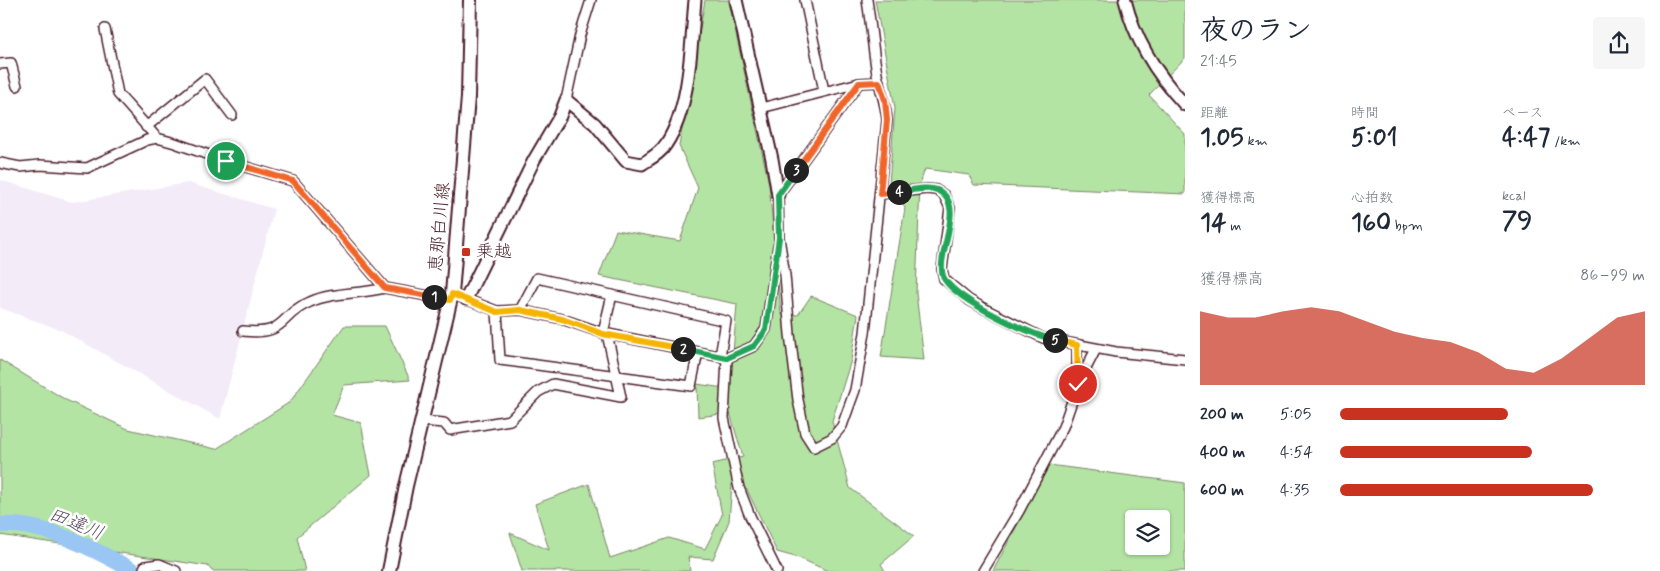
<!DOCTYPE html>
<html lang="ja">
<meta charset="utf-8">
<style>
:root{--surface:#fff;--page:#f6f6f7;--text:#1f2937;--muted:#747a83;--accent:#c8321e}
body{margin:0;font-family:Mynerve,"Klee One",sans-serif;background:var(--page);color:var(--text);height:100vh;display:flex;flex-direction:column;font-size:19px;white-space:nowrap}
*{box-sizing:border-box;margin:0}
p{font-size:16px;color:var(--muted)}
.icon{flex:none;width:28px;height:28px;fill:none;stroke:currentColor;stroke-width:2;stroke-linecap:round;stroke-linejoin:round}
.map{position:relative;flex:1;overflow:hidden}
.details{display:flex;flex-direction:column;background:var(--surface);width:475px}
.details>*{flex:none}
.controls{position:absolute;left:1125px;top:510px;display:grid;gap:10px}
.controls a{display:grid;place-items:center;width:45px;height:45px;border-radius:5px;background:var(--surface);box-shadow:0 1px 4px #0004;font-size:25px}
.pin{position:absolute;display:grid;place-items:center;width:42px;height:42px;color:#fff;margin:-21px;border:2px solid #fff;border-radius:50%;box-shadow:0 1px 5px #0007}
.km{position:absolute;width:25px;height:25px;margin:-12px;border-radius:50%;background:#222;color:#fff;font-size:14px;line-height:25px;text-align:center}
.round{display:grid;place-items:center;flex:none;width:52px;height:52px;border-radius:5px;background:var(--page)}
.head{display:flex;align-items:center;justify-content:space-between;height:85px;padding:0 15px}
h1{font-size:28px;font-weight:700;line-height:38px}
.figures{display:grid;grid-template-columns:repeat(3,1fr);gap:8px;height:85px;padding:5px 15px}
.figures div{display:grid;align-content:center}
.figures b{font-size:25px;font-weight:700}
.figures small{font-size:14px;font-weight:400}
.figures p{font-size:14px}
.chart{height:140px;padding:10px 15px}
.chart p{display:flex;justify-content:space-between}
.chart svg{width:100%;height:90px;margin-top:5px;fill:var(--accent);opacity:.7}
ul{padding:0 15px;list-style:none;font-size:16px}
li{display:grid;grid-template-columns:80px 60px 1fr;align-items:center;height:38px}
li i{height:12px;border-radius:6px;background:var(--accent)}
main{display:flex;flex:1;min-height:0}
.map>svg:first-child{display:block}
.built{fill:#f4ebf9}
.green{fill:#b3e4a4;stroke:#7e8268;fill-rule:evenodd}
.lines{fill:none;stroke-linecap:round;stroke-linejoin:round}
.river{stroke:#99c6f3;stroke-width:16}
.street-casing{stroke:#4a1f2b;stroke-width:12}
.secondary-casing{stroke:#4a1f2b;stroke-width:15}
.primary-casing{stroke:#4a1f2b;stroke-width:16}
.street{stroke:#fff;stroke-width:9}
.secondary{stroke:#fff;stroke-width:11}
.primary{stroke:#fff;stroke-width:12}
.split-1-casing{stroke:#fff;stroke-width:10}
.split-2-casing{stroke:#fff;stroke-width:10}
.split-3-casing{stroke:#fff;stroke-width:10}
.split-4-casing{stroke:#fff;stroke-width:10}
.split-5-casing{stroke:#fff;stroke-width:10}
.split-6-casing{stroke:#fff;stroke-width:10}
.split-1{stroke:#f0652b;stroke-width:6}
.split-2{stroke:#f5b400;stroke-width:6}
.split-3{stroke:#22a559;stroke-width:6}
.split-4{stroke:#f0652b;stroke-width:6}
.split-5{stroke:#22a559;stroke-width:6}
.split-6{stroke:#f5b400;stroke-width:6}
.poi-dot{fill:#c8321e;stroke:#fff;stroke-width:2}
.labels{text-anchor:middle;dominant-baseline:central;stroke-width:5;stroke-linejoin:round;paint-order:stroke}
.street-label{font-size:18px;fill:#4a1f2b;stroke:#fff}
.poi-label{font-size:18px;fill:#4a1f2b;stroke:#fff;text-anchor:start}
.water-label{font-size:19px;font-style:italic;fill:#625167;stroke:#fff}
</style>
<main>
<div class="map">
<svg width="1185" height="571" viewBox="0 0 1185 571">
<rect width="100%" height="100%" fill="#fff"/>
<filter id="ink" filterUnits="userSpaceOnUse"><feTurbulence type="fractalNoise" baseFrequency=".02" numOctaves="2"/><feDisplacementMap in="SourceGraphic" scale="10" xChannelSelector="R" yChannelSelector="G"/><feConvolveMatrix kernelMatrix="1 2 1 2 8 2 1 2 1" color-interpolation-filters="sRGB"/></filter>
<g filter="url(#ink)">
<!-- built -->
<polygon class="built" points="0,180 72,202 188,183 274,209 220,419 61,330 0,308"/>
<!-- green -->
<g class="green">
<polygon points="705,0 736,0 729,2 769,184 781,314 798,315 811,296 858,315 851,360 832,421 850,488 914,536 881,564 885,571 828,571 799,558 777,552 747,490 732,484 729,521 713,559 688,557 690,571 522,571 510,533 549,550 535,504 589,484 610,558 669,538 705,549 722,515 712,464 743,457 730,413 698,417 697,384 730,389 737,304 599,276 616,230 680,241 698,188 679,146"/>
<polygon points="875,0 1185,0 1185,58 1149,95 1185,134 1185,194 974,185 969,175 925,169 920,184 916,293 924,360 881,357 905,208 889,184 895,108"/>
<polygon points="344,326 385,326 410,380 344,385 332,415 361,423 371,475 297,537 305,571 212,571 208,566 0,535 0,360 66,400 128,429 216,449 290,402"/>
<path d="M1049,465L1185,483V571H993ZM1134,519H1161V546H1134Z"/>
</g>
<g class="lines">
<!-- river -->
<path class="river" d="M0,525C44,522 96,550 134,571"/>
<!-- street casing -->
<g class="street-casing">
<g id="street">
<polyline points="805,0 824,91"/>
<polyline points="105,29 118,94 157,138"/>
<polyline points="0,64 11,63 17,86"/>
<path d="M859,83L778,195L779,238L785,275L790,334L798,400L805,433L814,447L832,438L842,426L855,390L865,333L887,120C886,104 880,90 877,74C873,50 871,25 867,0"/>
<polyline points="566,100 580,35 591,0"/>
<polyline points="761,108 859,83 879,82"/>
<polyline points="146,127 205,79 232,115"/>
<polyline points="0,163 20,167 40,165 87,168 147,140 157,138 175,143 226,161 293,181 385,288 450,300"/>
<polyline points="880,194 927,189 936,190 944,195 950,208 942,269 944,279 969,300 985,309 1043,338 1116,352 1185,359"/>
<polyline points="452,294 497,311 520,310 562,319 603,333 727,358 754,346 766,329 778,246"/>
<polyline points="520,310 537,278 726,321 720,356"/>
<polyline points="497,311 500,360 691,386 698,352"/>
<path d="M243,331C288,336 278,315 310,302C331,292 362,294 385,288"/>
<polyline points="603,333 612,295"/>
<polyline points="1077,345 1077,382"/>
<polyline points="727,358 724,418 739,488 750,516 777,571"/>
<polyline points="421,421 444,423 450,430 510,420 538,392 553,384 621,397 607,334"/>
<polyline points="143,571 145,566 159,564 176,571"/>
<polyline points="983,571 1019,511 1063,427 1078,384 1096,349"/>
</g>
</g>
<!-- secondary casing -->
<g class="secondary-casing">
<g id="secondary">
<polyline points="736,0 772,159 778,195"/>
<path d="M1125,0C1135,41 1157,75 1185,105"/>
<path d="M466,299L534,160L560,116L566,100L595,124L626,161L642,164C651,158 661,153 666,144C691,107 691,43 695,0"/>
</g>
</g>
<!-- primary casing -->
<g class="primary-casing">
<polyline id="primary" points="389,571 406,486 452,294 468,97 470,0"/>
</g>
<!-- street -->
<use href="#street" class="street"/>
<!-- secondary -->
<use href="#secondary" class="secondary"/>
<!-- primary -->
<use href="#primary" class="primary"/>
</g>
</g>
<g class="lines" filter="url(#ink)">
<!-- split-1 casing -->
<g class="split-1-casing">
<polyline id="split-1" points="226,161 293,181 385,288 434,297"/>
</g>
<!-- split-2 casing -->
<g class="split-2-casing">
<polyline id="split-2" points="434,297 450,300 452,294 497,312 520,310 562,319 603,334 683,349"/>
</g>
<!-- split-3 casing -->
<g class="split-3-casing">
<polyline id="split-3" points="683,349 727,358 754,346 766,330 779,238 778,195 796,170"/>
</g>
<!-- split-4 casing -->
<g class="split-4-casing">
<polyline id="split-4" points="796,170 859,83 879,82 885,100 887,120 880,194 899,192"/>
</g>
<!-- split-5 casing -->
<g class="split-5-casing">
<path id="split-5" d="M899,192C909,191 927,186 937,190C970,205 931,259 945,280C960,302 1029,334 1055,340"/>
</g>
<!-- split-6 casing -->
<g class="split-6-casing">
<polyline id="split-6" points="1055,340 1077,345 1078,384"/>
</g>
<!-- split-1 -->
<use href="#split-1" class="split-1"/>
<!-- split-2 -->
<use href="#split-2" class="split-2"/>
<!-- split-3 -->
<use href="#split-3" class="split-3"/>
<!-- split-4 -->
<use href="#split-4" class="split-4"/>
<!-- split-5 -->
<use href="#split-5" class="split-5"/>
<!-- split-6 -->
<use href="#split-6" class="split-6"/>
</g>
<!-- markers -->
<rect class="poi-dot" x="461" y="247" width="10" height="10" rx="2.5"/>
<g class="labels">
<!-- street labels -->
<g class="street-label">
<text transform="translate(440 227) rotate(-85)">恵那白川線</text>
</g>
<!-- poi labels -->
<g class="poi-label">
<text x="476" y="252">乗越</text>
</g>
<!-- water labels -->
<g class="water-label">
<text transform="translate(76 524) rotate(22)">田違川</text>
</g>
</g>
</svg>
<div class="controls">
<a><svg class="icon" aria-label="layers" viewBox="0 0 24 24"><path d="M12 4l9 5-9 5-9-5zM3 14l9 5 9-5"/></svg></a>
</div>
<div class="pin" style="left:226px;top:161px;background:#1e9e55"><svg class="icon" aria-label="arrive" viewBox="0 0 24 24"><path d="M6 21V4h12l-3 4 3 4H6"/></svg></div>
<div class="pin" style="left:1078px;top:384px;background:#d93025"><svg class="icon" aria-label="check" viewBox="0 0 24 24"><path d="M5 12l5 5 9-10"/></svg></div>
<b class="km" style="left:434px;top:297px">1</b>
<b class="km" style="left:683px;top:349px">2</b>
<b class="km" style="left:796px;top:170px">3</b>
<b class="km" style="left:899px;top:192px">4</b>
<b class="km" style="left:1055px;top:340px">5</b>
</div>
<section class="details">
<div class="head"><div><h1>夜のラン</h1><p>21:45</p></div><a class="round"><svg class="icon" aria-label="share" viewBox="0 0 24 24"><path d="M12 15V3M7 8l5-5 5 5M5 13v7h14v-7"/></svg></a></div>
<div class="figures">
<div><p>距離</p><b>1.05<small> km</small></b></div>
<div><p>時間</p><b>5:01</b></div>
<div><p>ペース</p><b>4:47<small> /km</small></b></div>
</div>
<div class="figures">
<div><p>獲得標高</p><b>14<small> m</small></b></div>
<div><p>心拍数</p><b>160<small> bpm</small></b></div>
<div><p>kcal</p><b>79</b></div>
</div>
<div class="chart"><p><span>獲得標高</span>86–99 m</p>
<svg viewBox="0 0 160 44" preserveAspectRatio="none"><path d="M0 44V8L10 11L20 11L30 8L40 6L50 8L60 13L70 18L80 21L90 23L100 28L110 36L120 38L130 31L140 21L150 11L160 8V44z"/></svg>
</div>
<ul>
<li><b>200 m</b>5:05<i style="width:55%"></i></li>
<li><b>400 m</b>4:54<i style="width:63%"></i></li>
<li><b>600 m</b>4:35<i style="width:83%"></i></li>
</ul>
</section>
</main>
